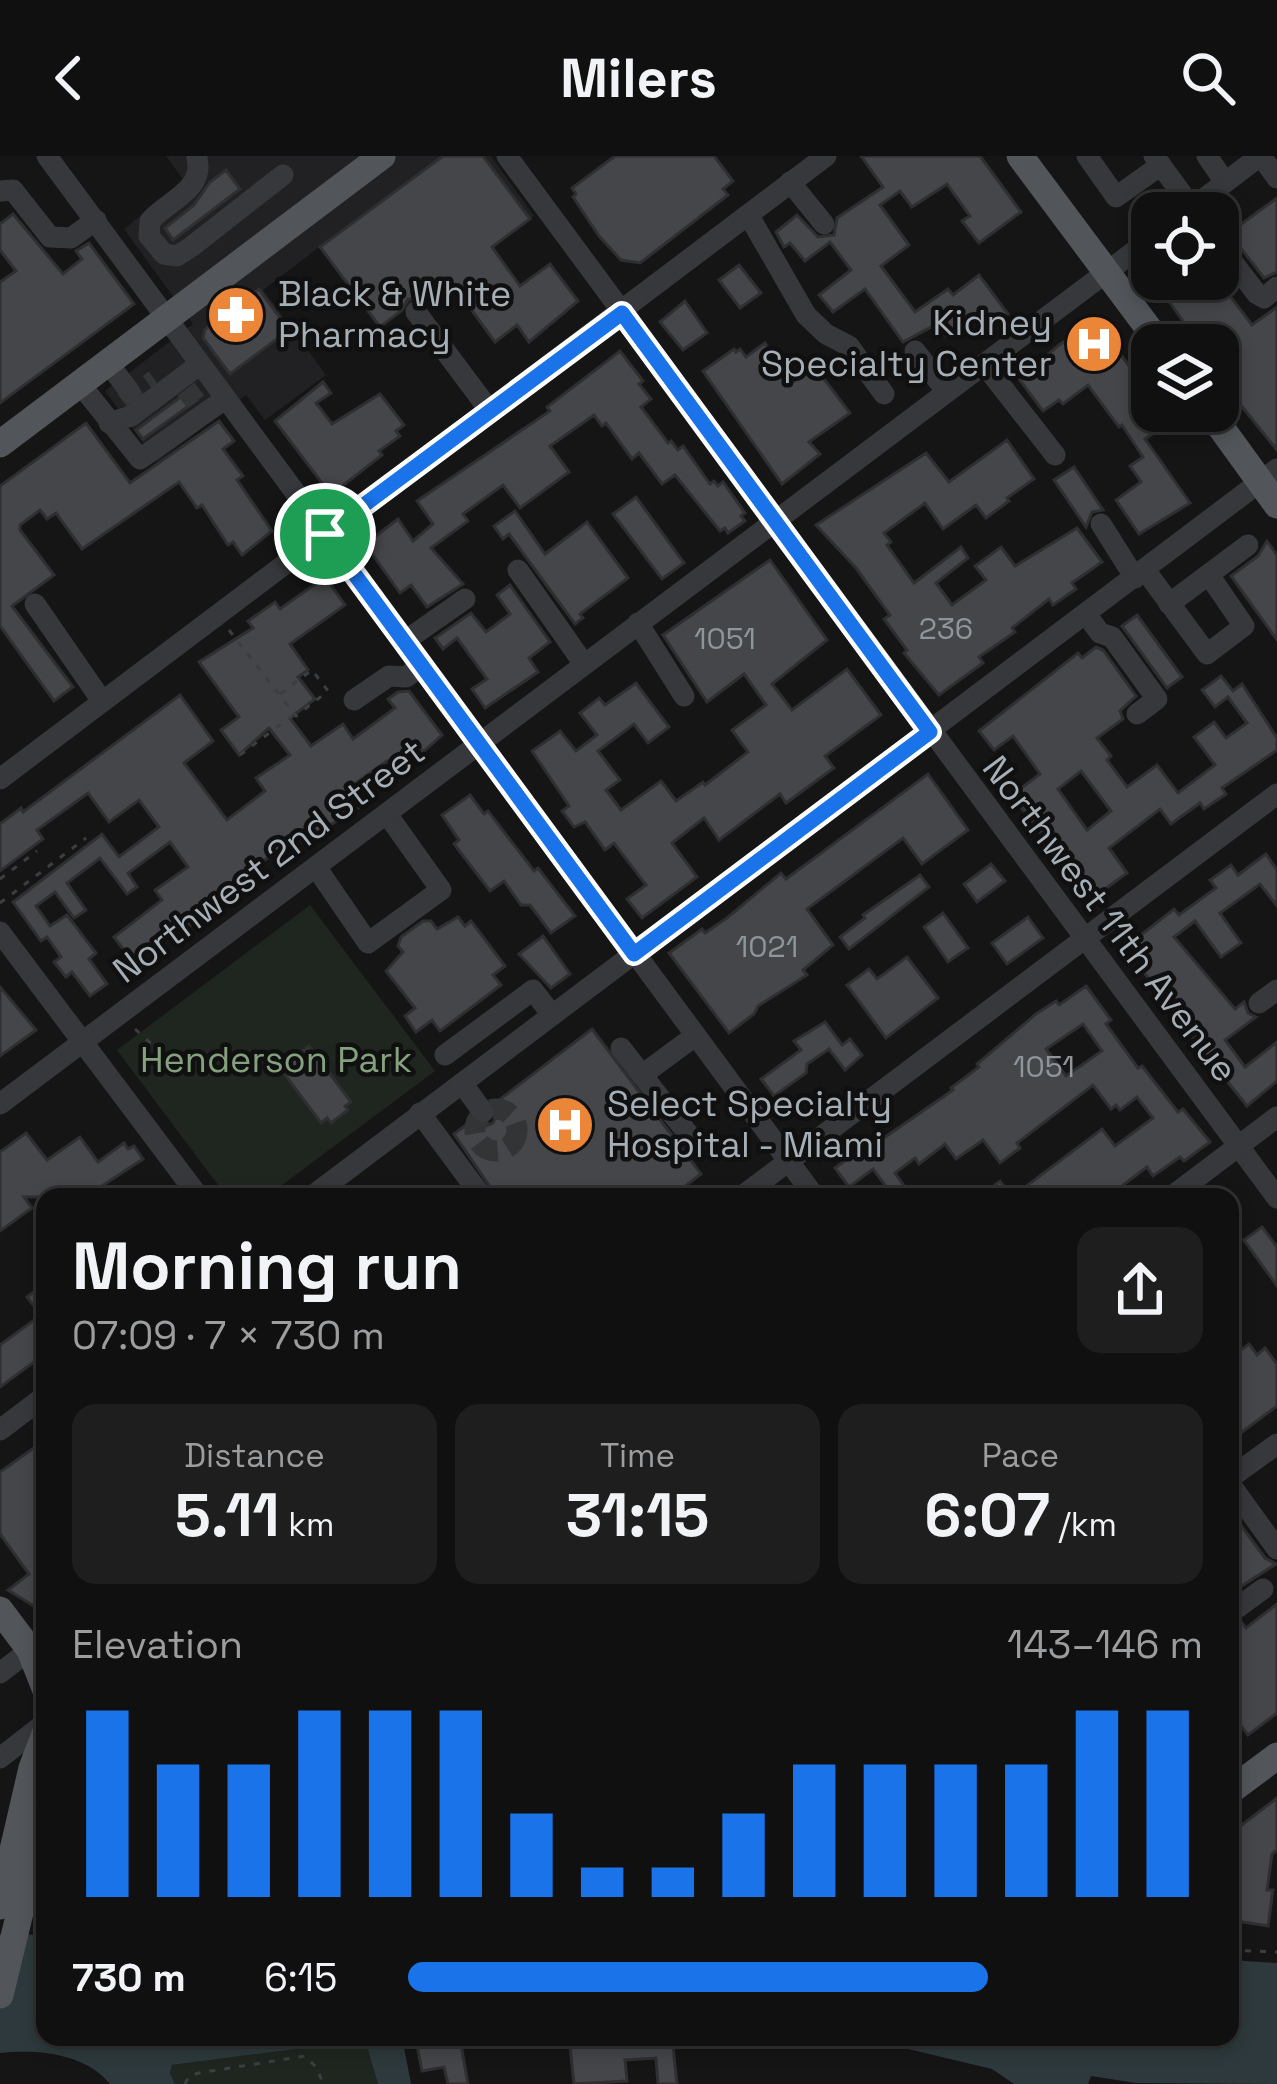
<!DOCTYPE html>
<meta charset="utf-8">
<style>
:root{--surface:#101010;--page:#1e1e1e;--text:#f1f3f6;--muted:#9c9d9f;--line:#303030;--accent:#1a73e8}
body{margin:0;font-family:"Space Grotesk",sans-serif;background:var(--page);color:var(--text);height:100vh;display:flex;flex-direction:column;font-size:45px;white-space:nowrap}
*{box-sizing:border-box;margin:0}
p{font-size:39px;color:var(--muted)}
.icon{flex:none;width:66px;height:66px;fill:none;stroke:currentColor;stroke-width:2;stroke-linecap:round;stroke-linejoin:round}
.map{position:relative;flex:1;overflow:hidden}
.drawer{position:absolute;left:36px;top:1032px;width:1203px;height:858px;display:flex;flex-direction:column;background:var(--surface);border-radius:24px;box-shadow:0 6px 18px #0003,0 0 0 3px var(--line)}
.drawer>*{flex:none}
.controls{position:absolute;left:1131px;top:36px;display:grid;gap:24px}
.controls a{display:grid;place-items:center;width:108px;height:108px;border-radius:24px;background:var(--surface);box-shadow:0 6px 18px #0003,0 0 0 3px var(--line);font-size:60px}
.pin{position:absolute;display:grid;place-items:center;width:102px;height:102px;color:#fff;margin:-51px;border:6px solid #fff;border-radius:50%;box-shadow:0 3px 12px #0007}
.round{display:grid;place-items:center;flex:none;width:126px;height:126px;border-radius:24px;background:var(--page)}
.head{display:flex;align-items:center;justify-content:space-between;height:204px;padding:0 36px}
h1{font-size:66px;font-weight:600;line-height:90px}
.stats{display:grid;grid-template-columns:repeat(3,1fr);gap:18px;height:204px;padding:12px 36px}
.stats div{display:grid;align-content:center;border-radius:24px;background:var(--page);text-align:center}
.stats b{font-size:60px;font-weight:600}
.stats small{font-size:33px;font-weight:400}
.stats p{font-size:33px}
.chart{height:336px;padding:24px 36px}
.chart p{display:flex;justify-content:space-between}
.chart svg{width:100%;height:216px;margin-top:12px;stroke:var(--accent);stroke-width:6}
ul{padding:0 36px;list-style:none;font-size:39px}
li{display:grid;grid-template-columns:192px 144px 1fr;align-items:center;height:90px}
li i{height:30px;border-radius:15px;background:var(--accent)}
header{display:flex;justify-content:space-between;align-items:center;height:156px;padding:0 36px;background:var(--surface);font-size:54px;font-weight:600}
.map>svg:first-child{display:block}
.built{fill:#212123}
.green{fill:#1f261f}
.water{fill:#2d393c}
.building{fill:#444649;stroke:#2f2f32;stroke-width:3;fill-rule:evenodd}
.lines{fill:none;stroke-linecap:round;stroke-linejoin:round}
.minor-tunnel{stroke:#323436;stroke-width:21;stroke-dasharray:21 10;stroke-linecap:butt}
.path{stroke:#3c3f42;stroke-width:3;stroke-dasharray:6 9;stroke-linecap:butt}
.minor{stroke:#36383b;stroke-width:21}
.major{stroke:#52565a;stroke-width:27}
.route-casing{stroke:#fff;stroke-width:24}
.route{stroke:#1a73e8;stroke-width:15}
.labels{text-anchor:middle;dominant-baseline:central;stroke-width:9;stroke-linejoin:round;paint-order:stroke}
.number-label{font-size:30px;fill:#8e959b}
.poi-label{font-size:36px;fill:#a7afb6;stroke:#101011;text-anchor:start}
.street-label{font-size:36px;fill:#a7afb6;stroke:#101011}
.park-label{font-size:36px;fill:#84a17e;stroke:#101011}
</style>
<header><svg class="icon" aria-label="back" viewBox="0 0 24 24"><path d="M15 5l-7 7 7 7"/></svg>Milers<svg class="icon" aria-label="search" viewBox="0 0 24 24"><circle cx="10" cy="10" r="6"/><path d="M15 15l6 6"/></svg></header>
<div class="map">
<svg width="1277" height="1928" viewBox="0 0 1277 1928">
<rect width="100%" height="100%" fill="#151516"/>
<!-- built -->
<polygon class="built" points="166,0 491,0 534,60 380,172 322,89 263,134 326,219 265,264 246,239 157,306 105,235 193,168 124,73 184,25"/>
<!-- green -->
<g class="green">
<polygon points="310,749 435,915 266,1041 227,1041 117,894"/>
<polygon points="365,1884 378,1928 175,1928 170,1917 172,1909"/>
</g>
<!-- water -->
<g class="water">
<path d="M0,1778L45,1779V1881H402L411,1928H378L365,1884L172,1909L170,1917L175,1928H110C85,1897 37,1893 0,1897Z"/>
<polygon points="1230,1804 1277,1807 1277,1928 1136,1927 1091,1920 1088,1928 1014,1928 992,1913 858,1881 1230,1881"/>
</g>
<!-- building -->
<g class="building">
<polygon points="443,0 483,0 530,63 492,91 520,130 550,108 578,145 529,186 517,169 495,186 449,123 423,143 408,143 401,155 380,171 320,91"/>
<polygon points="615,0 714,0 733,25 723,33 728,39 640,107 621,104 599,80 573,41 576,38 572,32"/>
<polygon points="861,0 980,0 1021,56 979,87 962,65 970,60 947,28 912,51 900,35 880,49 909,89 881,110 915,156 948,133 953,139 979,119 1008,158 994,168 990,163 982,169 977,163 946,180 937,168 903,186 865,133 833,156 819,139 851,114 830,86 805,105 790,87 784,91 776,76 797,59 818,81 834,79 837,62 883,31"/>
<polygon points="226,14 240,33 173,84 165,72 194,49 210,26"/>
<polygon points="1277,42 1277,116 1264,122 1229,77"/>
<polygon points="13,58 63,118 82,103 76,95 89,87 134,148 0,247 0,126 16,115 0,94 0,68"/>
<polygon points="739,109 761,137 740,152 719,124"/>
<polygon points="1153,123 1217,123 1252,169 1277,151 1277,294 1231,237 1234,234 1218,213 1218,189 1200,189"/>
<polygon points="259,133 289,174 230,218 203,182 205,173"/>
<polygon points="685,145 707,177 683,194 660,166"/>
<polygon points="1098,168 1152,241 1152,255 1157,255 1167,268 1145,283 1190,347 1139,378 1116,344 1141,326 1130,310 1143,301 1122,269 1119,271 1088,229 1063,248 1059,244 1043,255 1019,223 1059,189 1090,169"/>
<polygon points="765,187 790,228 815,211 850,257 809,286 820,298 782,328 703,215 734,193 736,196 740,193 746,201"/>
<polygon points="620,195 643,225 639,228 651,243 641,251 668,287 671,285 678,294 683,290 710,328 714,325 718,330 723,326 745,357 741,360 745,365 728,377 725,372 720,375 675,319 662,328 639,297 632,303 606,267 602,270 594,259 550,290 569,316 520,352 503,329 463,358 468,365 431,392 463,428 427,451 411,429 400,437 365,388 398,363 413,385 433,368 417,345 550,255 547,251"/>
<polygon points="323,226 331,237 316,247 332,268 380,238 404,269 396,275 400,280 379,295 382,299 331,339 275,265"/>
<polygon points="190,234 197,244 143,283 136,274"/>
<polygon points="219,265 234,285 223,293 243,320 237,324 272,375 242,399 233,386 228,389 202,349 197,352 179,326 82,393 56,357 47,363 40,354 20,369 20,374 54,419 12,450 73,531 54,545 0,470 0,330 86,267 130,327"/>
<polygon points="1007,284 1034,323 1007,342 1009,345 986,362 976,349 943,373 925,347 884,377 891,386 887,389 914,427 961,391 968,402 936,427 952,449 986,424 975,410 1001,391 1015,410 1077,372 1102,406 1072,427 1076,433 1053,449 1049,443 1012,472 1015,476 979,501 983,507 939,539 904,497 907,494 884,463 890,459 856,412 816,369 926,297 949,326"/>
<polygon points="1074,311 1103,354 1092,356 1086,371 1054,324"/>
<polygon points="636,341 684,407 662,423 613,358"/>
<polygon points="515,355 545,398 587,366 628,422 580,458 583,462 575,468 509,378 503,383 494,370"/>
<polygon points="1267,385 1277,399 1277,484 1231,420 1258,400"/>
<polygon points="770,404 827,484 772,528 792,554 847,513 881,559 825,600 834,612 786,647 780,638 719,684 704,662 672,687 697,721 642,762 627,743 646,729 614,687 605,694 585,666 574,671 562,655 569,650 532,595 560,575 576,595 597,579 580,557 599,542 605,549 636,527 669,571 648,587 634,568 598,595 620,624 606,634 621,654 661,625 676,645 703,626 705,629 748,596 732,574 766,549 744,518 707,546 663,479"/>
<polygon points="325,421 345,449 290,488 308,514 298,521 315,543 290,562 311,590 343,568 353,583 395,552 388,543 398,536 409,535 442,579 423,596 420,591 393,612 387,605 346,634 358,652 302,686 298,680 200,751 206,759 184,774 180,769 133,806 114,781 162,744 155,734 188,711 170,686 128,717 137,731 127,738 100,702 67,727 86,754 74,762 55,736 36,750 50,770 67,759 96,797 89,803 107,828 90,840 72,816 66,821 54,806 61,801 47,781 41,785 13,746 102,678 119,701 159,671 139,644 109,666 88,637 37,674 43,683 0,715 0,668 21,652 23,656 180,539 213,585 184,607 227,664 265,635 256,622 290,599 269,572 239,599 221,574 239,561 199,506 253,472 248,465 275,446 280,453"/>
<polygon points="510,429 550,486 529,502 538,516 485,552 472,533 487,523 457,482 443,493 435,482 471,457 486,476 510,458 497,439"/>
<polygon points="1137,459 1182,521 1167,532 1122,470"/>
<path d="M1096,491L1103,494L1136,540L1120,555L1123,563L1097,582L1111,600L1107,604L1127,631L1157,609L1178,637L1215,609L1194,581L1214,566L1226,582L1247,567L1228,541L1215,551L1202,534L1221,520L1233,535L1242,528L1277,582V594L1222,632L1226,638L1204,653L1200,647L1171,668L1160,653L1109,692L1127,717L1090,744L1077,724L1083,720L1053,681L1047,686L1012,639L1040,618L1013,580L994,594L979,575L1078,497L1082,502ZM1081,615L1111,655L1087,674L1058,633Z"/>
<polygon points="928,618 968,674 922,708 903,682 807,753 833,789 803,814 807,819 758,850 754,858 729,877 669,797 702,773 705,777 727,762 781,717 786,723"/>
<polygon points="470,639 484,658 488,655 534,715 538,712 575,760 551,777 530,749 521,749 504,725 490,735 454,688 459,684 442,659"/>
<polygon points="1266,698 1277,714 1277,750 1260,728 1220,757 1241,787 1221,801 1195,765 1174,781 1235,853 1244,846 1248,857 1256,861 1225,884 1245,911 1277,886 1277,925 1247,950 1193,883 1199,878 1198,872 1168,834 1161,839 1143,815 1150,809 1132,786 1174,753 1179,759 1216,732 1210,724 1231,709 1238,719"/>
<polygon points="991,708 1005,725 977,746 964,728"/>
<polygon points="920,719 929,731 849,793 840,781 865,762 863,759"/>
<polygon points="943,757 968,792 948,806 924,771"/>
<polygon points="458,761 465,770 471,765 505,810 493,819 501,829 440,875 432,864 416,876 405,860 415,852 386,815 403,796 398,790 401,781 423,765 431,765 437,773"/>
<polygon points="1028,761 1043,782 1007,808 992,787"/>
<polygon points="543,780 570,818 551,832 519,798"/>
<polygon points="907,801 938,842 886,882 847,829 869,813 877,823"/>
<path d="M1086,830L1111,864L1106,868L1138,912L1142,910L1178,956L1183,953L1210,986L1184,1005L1180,1001L1153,1020L1147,1011L1107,1041H979L1000,1025L1012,1041L1102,973L1115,990L1153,962L1137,941L1120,954L1116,949L1111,953L1093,929L1017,987L1020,992L1000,1007L983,984L956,1003L945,988L919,1008L915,1002L895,1017L912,1041H894L873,1013L849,1031L835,1012L878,980L881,984L953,934L951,932L979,911L977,908L1036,858L1056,845L1059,849ZM1083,868L1102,895L1066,920L1046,893Z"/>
<polygon points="0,831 36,874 0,900"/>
<polygon points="825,866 842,889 850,883 862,899 845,914 829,893 807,908 806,917 774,940 761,923 801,894 794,885"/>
<polygon points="592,873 701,1018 671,1041 497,1041 454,978 471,965 483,971 493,967 498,956 495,947"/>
<polygon points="309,890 351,946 345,950 348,954 331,967 327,962 321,967 280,912"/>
<polygon points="26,977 47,1004 80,981 98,1006 124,987 128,993 134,990 143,1003 85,1041 24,1041 32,1052 0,1075 0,996"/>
<polygon points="1262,1071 1277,1091 1277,1130 1244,1084"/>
<polygon points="45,1127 45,1198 0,1231 0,1189 41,1159 27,1141"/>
<polygon points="1249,1188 1257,1199 1265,1192 1277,1208 1277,1250 1230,1285 1230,1202"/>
<polygon points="45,1284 45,1345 36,1352 45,1365 45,1465 34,1450 8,1434 29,1418 0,1378 0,1316"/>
<polygon points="1240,1368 1265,1402 1276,1408 1240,1431 1230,1427 1230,1375"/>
<polygon points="1277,1448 1277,1557 1248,1579 1230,1555 1230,1465 1241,1466 1246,1472"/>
<polygon points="1277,1642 1277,1694 1272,1698 1267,1734 1273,1734 1268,1770 1230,1764 1230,1678"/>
<polygon points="569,1881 672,1881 677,1928 658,1928 656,1902 625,1904 627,1925 574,1928"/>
<polygon points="460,1883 468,1928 448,1928 444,1911 422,1915 417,1890"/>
</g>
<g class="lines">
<!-- minor-tunnel -->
<g class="minor-tunnel">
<polyline points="186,233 196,246"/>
<polyline points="124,247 155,224"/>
<circle cx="496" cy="974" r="21"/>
</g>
<!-- path -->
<g class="path">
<polyline points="229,474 296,560 328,535 312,514 280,538"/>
<polyline points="240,599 293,559"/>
<polyline points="0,723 37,695"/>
<polyline points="0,747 86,682"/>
<polyline points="135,873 164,899"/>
<polyline points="351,1033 357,1041"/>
<polyline points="426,1041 429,1041"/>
<polyline points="1230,1794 1277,1796"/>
<polyline points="185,1928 189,1920 199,1917 305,1900 317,1912 323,1928"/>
</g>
<!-- minor -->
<g class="minor">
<polyline points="47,0 815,1041"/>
<polyline points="507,0 1277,1042"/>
<polyline points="1087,0 1116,41 1161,9"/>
<polyline points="1154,0 1196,57"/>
<polyline points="1207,0 1225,26"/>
<polyline points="1261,0 1277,22"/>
<path d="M197,2C205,34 167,45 150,65L149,80L164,98L177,100L191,91L283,19"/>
<polyline points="790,26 824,68"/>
<polyline points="0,35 13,34 50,81 71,82 96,64"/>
<polyline points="1185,57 1260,0"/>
<polyline points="749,60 806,159 826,178 849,190 884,238"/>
<polyline points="1218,87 1257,138 1264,142 1277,131"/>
<polyline points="416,156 490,255"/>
<polyline points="915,195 947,236"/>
<polyline points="108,207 130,236"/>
<polyline points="984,208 1055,299"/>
<polyline points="80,228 140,303 225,243"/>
<polyline points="109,267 131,260 200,208"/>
<polyline points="1101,368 1135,422"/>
<polyline points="518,414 584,508"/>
<polyline points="1145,414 1207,498 1244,470 1209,419"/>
<polyline points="35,448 102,545"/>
<polyline points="1169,448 1248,389"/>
<polyline points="1086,458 1100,477 1112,481 1157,543 1137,558"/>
<polyline points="638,467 684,540"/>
<polyline points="405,485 465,443"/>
<polyline points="354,544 389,520 406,521 422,509"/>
<polyline points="0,623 826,0"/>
<polyline points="316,711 368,787 441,734 387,658"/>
<polyline points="0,776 199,1041"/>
<polyline points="1259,847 1277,834"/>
<polyline points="695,880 642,919 696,988"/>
<polyline points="621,892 642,919"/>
<polyline points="445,899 533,834 552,859"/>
<polyline points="462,927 483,956"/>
<polyline points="0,948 1152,82"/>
<polyline points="420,957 482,1041"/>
<polyline points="311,1041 1277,313"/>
<polyline points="741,1041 1277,638"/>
<polyline points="1171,1041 1277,961"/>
<polyline points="0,1274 45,1240"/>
<polyline points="1230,1322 1277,1288"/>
<polyline points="1230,1328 1277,1393"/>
<polyline points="1230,1442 1237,1452 1263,1433"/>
<polyline points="0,1517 30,1494"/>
<polyline points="0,1602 45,1567"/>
</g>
<!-- major -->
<g class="major">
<polyline points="1020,0 1161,189"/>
<polyline points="1209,255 1277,349"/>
<polyline points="0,288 382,0"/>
<polyline points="0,1454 30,1494 45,1532"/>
<polyline points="1230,1635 1277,1600"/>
<polyline points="0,1750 32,1612 45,1578"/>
<polyline points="0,1839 45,1653"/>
</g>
</g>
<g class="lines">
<!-- route casing -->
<g class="route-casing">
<polygon id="route" points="622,157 930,576 634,798 325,378"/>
</g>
<!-- route -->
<use href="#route" class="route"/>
</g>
<!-- icons -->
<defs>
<g id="pharmacy-disc" transform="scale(3)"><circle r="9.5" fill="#eb8537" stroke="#101011"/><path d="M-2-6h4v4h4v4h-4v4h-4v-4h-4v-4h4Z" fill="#fff"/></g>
<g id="hospital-disc" transform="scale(3)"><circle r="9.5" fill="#eb8537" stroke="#101011"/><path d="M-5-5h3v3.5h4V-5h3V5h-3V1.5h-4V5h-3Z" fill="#fff"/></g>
</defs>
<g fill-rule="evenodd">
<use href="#pharmacy-disc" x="236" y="159"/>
<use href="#hospital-disc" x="1094" y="188"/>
<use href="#hospital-disc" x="565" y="969"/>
</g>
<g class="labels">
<!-- number labels -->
<g class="number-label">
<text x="946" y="472">236</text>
<text x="725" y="482">1051</text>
<text x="767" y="790">1021</text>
<text x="1044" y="910">1051</text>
</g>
<!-- poi labels -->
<g class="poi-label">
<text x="278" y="138">Black &amp; White<tspan x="278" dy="41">Pharmacy</tspan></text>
<text x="1052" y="167" text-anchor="end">Kidney<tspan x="1052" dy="41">Specialty Center</tspan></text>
<text x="607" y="948">Select Specialty<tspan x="607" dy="41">Hospital - Miami</tspan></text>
</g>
<!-- street labels -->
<g class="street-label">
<text transform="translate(269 705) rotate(-37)">Northwest 2nd Street</text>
<text transform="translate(1110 763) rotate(53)">Northwest 11th Avenue</text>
</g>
<!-- park labels -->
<g class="park-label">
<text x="276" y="904">Henderson Park</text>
</g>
</g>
</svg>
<div class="controls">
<a><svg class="icon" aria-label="locate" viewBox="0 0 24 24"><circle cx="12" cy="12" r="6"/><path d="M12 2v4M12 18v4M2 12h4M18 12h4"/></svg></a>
<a><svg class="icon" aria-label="layers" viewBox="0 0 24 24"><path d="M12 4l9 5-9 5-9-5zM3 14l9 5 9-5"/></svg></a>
</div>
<div class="pin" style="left:325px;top:378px;background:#1e9e55"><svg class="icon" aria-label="arrive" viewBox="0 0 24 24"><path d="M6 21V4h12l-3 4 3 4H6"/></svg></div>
<section class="drawer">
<div class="head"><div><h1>Morning run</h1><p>07:09 · 7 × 730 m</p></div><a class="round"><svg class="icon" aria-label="share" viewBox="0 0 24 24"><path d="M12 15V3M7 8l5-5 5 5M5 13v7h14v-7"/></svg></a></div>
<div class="stats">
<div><p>Distance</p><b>5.11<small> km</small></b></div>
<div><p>Time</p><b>31:15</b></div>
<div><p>Pace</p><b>6:07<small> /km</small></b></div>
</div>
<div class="chart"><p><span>Elevation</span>143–146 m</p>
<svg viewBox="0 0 160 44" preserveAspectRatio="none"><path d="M5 44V6M15 44V17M25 44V17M35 44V6M45 44V6M55 44V6M65 44V27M75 44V38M85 44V38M95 44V27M105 44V17M115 44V17M125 44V17M135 44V17M145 44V6M155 44V6"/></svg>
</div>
<ul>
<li><b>730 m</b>6:15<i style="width:73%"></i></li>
</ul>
</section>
</div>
